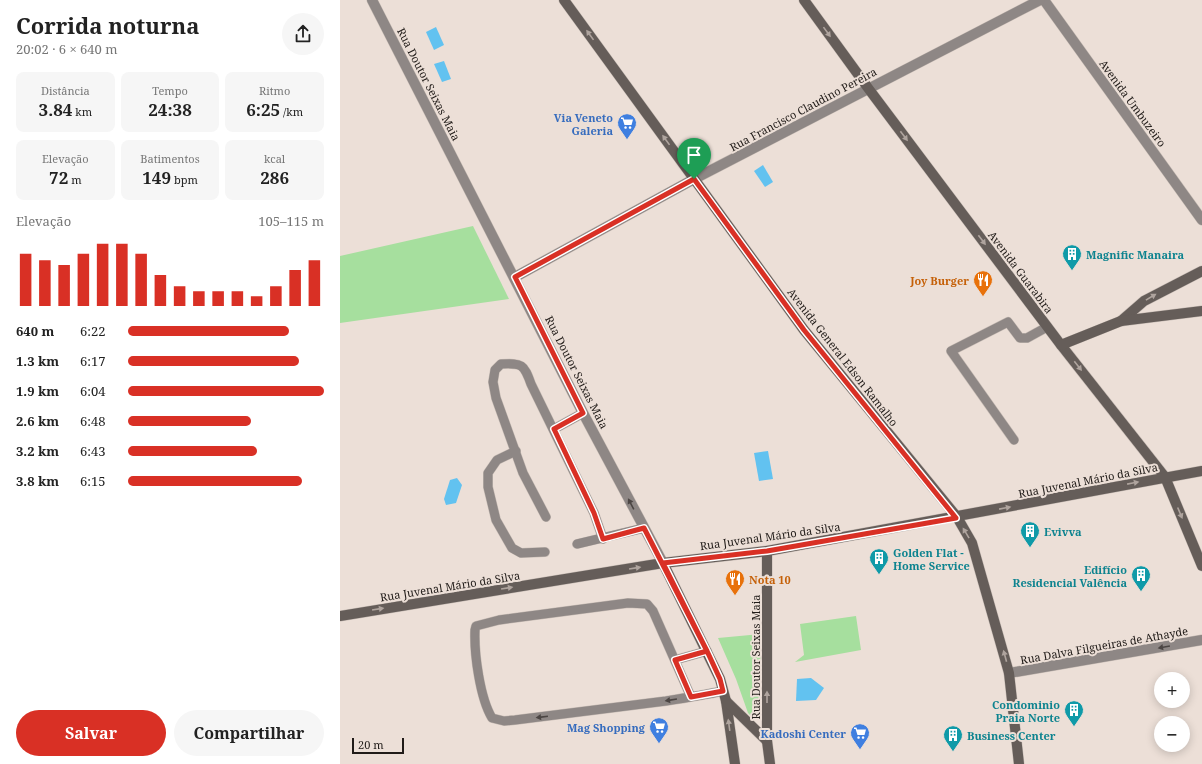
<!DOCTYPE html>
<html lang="pt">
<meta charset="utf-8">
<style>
:root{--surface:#fff;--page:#f6f6f6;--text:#222;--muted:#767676;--accent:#d93025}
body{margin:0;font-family:"Noto Serif",serif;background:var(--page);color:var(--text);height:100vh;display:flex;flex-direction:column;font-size:15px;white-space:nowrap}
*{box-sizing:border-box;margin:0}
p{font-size:13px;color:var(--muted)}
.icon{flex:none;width:22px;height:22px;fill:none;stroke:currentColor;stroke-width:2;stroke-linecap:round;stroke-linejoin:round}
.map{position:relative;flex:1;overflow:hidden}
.details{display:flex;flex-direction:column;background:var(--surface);width:340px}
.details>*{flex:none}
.fabs{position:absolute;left:814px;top:672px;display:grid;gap:8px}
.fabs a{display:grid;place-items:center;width:36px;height:36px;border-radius:50%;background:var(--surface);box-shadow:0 2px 10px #0003;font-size:20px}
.scale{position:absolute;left:12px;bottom:10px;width:52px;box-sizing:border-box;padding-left:4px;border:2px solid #201b18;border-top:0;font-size:11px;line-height:14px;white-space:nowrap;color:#201b18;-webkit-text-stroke:3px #ecdfd7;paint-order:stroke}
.pin{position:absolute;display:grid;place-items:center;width:34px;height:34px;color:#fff;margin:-41px -17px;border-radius:50% 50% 50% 0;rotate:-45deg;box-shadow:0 0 4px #0007}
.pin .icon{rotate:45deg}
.round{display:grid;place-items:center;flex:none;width:42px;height:42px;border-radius:21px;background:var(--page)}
.summary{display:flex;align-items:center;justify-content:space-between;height:68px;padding:0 16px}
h1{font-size:22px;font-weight:700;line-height:30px}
.figures{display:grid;grid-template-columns:repeat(3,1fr);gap:6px;height:68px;padding:4px 16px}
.figures div{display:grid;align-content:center;border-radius:8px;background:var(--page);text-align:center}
.figures b{font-size:17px;font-weight:700}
.figures small{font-size:11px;font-weight:400}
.figures p{font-size:11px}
.chart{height:112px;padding:8px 16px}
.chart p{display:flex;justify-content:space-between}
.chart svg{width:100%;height:72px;margin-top:4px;stroke:var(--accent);stroke-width:6}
.cta{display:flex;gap:8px;margin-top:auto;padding:8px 16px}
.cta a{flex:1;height:46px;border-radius:24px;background:var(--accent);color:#fff;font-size:16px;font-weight:700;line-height:46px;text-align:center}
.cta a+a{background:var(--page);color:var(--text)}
ul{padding:0 16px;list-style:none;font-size:13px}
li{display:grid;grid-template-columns:64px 48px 1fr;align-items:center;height:30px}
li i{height:10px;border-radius:5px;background:var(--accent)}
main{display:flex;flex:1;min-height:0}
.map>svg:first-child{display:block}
.green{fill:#a6df9e}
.water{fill:#62c2f0}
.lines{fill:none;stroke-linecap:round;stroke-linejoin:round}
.service-casing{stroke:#c7bcb5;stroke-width:10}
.minor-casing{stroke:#c7bcb5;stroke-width:11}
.tertiary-casing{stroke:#c7bcb5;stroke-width:11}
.secondary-casing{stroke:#c7bcb5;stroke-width:11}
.service{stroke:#8e8785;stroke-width:9}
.minor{stroke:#8e8785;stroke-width:10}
.tertiary{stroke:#8e8785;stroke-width:10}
.secondary{stroke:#655d59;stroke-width:10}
.oneway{fill:#afa49e}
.oneway2{fill:#4c4644}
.route-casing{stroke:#fff;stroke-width:8}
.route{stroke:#d93025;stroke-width:5}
.labels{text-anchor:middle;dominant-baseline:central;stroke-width:4;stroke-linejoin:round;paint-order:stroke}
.street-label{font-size:11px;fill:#201b18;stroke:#ecdfd7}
.shop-label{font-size:11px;font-weight:bold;fill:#366cbe;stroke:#ecdfd7;text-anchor:end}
.culture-label{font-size:11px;font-weight:bold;fill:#0d838f;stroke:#ecdfd7;text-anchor:start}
.food-label{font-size:11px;font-weight:bold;fill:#c56008;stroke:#ecdfd7;text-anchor:end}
</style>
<main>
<section class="details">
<div class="summary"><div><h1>Corrida noturna</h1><p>20:02 · 6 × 640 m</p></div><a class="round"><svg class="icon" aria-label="share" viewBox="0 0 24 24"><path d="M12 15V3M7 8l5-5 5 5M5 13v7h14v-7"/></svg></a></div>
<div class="figures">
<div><p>Distância</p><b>3.84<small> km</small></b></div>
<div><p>Tempo</p><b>24:38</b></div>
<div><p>Ritmo</p><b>6:25<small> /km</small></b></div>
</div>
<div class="figures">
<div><p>Elevação</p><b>72<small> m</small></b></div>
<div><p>Batimentos</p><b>149<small> bpm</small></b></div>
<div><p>kcal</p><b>286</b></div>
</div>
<div class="chart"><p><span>Elevação</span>105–115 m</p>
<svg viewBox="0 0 160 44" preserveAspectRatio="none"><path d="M5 44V12M15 44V16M25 44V19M35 44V12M45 44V6M55 44V6M65 44V12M75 44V25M85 44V32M95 44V35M105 44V35M115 44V35M125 44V38M135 44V32M145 44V22M155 44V16"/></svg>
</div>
<ul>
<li><b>640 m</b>6:22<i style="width:82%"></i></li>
<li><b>1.3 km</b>6:17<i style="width:87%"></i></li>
<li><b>1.9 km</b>6:04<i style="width:100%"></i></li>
<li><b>2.6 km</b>6:48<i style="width:63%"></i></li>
<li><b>3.2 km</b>6:43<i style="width:66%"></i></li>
<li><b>3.8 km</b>6:15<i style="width:89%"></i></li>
</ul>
<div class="cta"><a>Salvar</a><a>Compartilhar</a></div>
</section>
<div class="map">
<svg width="862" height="764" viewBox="0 0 862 764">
<rect width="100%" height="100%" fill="#ecdfd7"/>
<!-- green -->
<g class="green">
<polygon points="133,226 169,299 0,323 0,256"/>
<polygon points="516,616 521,650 455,662 464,655 460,624"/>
<polygon points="421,634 419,709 415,720 408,713 396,679 378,638"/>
</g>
<!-- water -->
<g class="water">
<polygon points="96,27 104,45 94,50 86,32"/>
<polygon points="104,61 111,79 102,82 94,64"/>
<polygon points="423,165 433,182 425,187 414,171"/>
<polygon points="428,451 433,479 419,481 414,453"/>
<polygon points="117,478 122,485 116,503 106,505 104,499 110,480"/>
<polygon points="471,678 484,688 476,700 456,701 457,679"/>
</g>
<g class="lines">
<!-- service casing -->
<g class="service-casing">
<g id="service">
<polyline points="214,429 243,413"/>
<polyline points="674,440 611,351 668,322 680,338 687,338 707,327"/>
<polyline points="176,451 157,460 148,473 148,487 156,520 172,548 181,553 205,552"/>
<path d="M206,517L183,473L156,398L153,382L155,370L161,364C182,363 184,364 191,384L254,513L263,539"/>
<polyline points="237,544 304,528"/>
<polyline points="335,660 367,651"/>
<path d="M351,697L313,611L307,604L288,603L159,620L136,626L135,630C134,654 140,698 152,718L164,721L175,720L326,701C345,698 364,695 383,691"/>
</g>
</g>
<!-- minor casing -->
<g class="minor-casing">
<g id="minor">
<polyline points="704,0 862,220"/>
<polyline points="175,277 354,179 700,0"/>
<polyline points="669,673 862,640"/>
</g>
</g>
<!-- tertiary casing -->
<g class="tertiary-casing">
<polyline id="tertiary" points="32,0 243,413 323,563"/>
</g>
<!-- secondary casing -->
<g class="secondary-casing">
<g id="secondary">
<polyline points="224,0 464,330 617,517 632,543 669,673 679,764"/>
<polyline points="464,0 528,88 721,345 825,477 862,566"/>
<polyline points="781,321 804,301 862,271"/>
<polyline points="721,345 781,321 862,311"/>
<polyline points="427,551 427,741 430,764"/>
<polyline points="323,563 380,679 386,701 395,764"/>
<polyline points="0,616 323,563 427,551 862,471"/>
<polyline points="386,701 427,741"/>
</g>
</g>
<!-- service -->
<use href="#service" class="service"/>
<!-- minor -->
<use href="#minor" class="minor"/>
<!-- tertiary -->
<use href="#tertiary" class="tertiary"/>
<!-- secondary -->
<use href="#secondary" class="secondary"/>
</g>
<!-- one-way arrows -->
<defs><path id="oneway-solid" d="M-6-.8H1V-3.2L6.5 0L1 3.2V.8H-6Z"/></defs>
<g class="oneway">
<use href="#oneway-solid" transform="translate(487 32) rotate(54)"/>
<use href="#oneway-solid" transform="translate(250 35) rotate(-126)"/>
<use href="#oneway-solid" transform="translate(564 136) rotate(53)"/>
<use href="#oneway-solid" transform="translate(326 140) rotate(-126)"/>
<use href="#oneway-solid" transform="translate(642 240) rotate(53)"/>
<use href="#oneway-solid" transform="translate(811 297) rotate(-31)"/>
<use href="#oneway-solid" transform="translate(738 366) rotate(52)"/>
<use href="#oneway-solid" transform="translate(793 483) rotate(-11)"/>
<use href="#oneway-solid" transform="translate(665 508) rotate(-11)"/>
<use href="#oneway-solid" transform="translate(840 513) rotate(67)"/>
<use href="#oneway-solid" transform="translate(626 533) rotate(-121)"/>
<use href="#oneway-solid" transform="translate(295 568) rotate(-9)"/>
<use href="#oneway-solid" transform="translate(167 588) rotate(-9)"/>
<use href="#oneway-solid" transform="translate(38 609) rotate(-9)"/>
<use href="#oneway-solid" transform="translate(665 656) rotate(-105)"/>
<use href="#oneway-solid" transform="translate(427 697) rotate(-90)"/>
<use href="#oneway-solid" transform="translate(389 725) rotate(-98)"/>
</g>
<g class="oneway2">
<use href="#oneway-solid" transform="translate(291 504) rotate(-118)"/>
<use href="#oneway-solid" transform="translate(824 647) rotate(170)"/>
<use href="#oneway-solid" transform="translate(331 700) rotate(171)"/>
<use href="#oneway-solid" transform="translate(202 717) rotate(173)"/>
</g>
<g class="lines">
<!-- route casing -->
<g class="route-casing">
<polyline id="route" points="354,179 175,277 243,413 214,429 254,513 263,539 304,528 367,651 335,660 351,697 383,691 380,679 367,651 323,563 427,551 616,518 464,330 354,179"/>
</g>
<!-- route -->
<use href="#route" class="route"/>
</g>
<!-- icons -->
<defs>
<g id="supermarket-pin" transform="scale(1)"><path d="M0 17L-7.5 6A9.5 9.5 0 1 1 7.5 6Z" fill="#3f7fe0" stroke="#ecdfd7"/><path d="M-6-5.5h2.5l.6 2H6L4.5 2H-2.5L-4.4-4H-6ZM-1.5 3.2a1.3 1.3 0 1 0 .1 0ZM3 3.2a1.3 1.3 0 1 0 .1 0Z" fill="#fff"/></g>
<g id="building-pin" transform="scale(1)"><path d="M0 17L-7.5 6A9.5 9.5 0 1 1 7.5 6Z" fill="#0f9aa8" stroke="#ecdfd7"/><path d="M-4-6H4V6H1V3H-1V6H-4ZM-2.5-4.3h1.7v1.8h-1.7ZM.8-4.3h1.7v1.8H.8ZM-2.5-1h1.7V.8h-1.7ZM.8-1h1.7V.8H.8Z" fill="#fff"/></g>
<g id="restaurant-pin" transform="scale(1)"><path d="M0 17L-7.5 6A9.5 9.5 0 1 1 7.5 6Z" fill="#e8710a" stroke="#ecdfd7"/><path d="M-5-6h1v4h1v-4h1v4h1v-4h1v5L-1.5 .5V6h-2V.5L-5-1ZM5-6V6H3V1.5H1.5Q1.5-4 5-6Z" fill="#fff"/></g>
</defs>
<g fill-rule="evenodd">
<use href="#supermarket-pin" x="287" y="123"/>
<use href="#building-pin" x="732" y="254"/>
<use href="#restaurant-pin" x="643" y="280"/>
<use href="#building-pin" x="690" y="531"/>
<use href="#building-pin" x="539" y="558"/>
<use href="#building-pin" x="801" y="575"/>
<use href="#restaurant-pin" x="395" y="579"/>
<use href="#building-pin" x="734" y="710"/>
<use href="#supermarket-pin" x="319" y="727"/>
<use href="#supermarket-pin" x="520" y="733"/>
<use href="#building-pin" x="613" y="735"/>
</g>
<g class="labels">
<!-- street labels -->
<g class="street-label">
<text transform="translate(89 84) rotate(63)">Rua Doutor Seixas Maia</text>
<text transform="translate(793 103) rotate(54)">Avenida Umbuzeiro</text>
<text transform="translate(463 109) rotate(-28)">Rua Francisco Claudino Pereira</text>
<text transform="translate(681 272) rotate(53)">Avenida Guarabira</text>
<text transform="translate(503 357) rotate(52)">Avenida General Edson Ramalho</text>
<text transform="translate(237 372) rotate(63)">Rua Doutor Seixas Maia</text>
<text transform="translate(748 480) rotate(-11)">Rua Juvenal Mário da Silva</text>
<text transform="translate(430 536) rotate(-8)">Rua Juvenal Mário da Silva</text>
<text transform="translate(110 586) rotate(-9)">Rua Juvenal Mário da Silva</text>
<text transform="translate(764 645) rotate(-10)">Rua Dalva Filgueiras de Athayde</text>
<text transform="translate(415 657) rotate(-90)">Rua Doutor Seixas Maia</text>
</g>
<!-- shop labels -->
<g class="shop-label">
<text x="273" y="117">Via Veneto<tspan x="273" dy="13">Galeria</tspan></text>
<text x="305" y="727">Mag Shopping</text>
<text x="506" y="733">Kadoshi Center</text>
</g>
<!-- culture labels -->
<g class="culture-label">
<text x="746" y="254">Magnific Manaira</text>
<text x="704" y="531">Evivva</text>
<text x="553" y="552">Golden Flat -<tspan x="553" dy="13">Home Service</tspan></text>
<text x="787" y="569" text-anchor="end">Edifício<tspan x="787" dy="13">Residencial Valência</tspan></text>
<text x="720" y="704" text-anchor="end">Condominio<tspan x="720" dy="13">Praia Norte</tspan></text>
<text x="627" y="735">Business Center</text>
</g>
<!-- food labels -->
<g class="food-label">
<text x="629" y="280">Joy Burger</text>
<text x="409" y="579" text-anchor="start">Nota 10</text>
</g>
</g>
</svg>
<div class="fabs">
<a>+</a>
<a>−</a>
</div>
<div class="scale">20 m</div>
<div class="pin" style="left:354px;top:179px;background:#1e9e55"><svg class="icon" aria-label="arrive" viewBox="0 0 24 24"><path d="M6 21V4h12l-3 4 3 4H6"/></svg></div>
</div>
</main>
